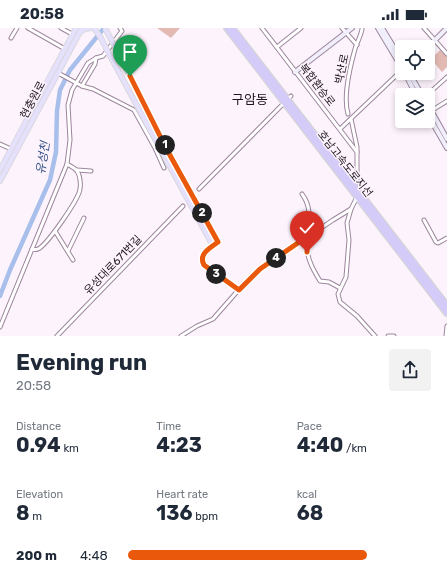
<!DOCTYPE html>
<meta charset="utf-8">
<style>
:root{--surface:#fff;--page:#f2f2f3;--text:#1f2937;--muted:#747a83;--accent:#ea580c}
body{margin:0;font-family:Rubik,"Noto Sans KR",sans-serif;background:var(--page);color:var(--text);height:100vh;display:flex;flex-direction:column;font-size:15px;white-space:nowrap}
*{box-sizing:border-box;margin:0}
p{font-size:13px;color:var(--muted)}
.icon{flex:none;width:22px;height:22px;fill:none;stroke:currentColor;stroke-width:2;stroke-linecap:round;stroke-linejoin:round}
.map{position:relative;height:308px;overflow:hidden}
.side{display:flex;flex-direction:column;background:var(--surface);flex:1}
.side>*{flex:none}
.fabs{position:absolute;left:395px;top:12px;display:grid;gap:8px}
.fabs a{display:grid;place-items:center;width:40px;height:40px;border-radius:4px;background:var(--surface);box-shadow:0 2px 6px #0003;font-size:20px}
.pin{position:absolute;display:grid;place-items:center;width:34px;height:34px;color:#fff;margin:-41px -17px;border-radius:50% 50% 50% 0;rotate:-45deg;box-shadow:0 0 4px #0007}
.pin .icon{rotate:45deg}
.km{position:absolute;width:20px;height:20px;margin:-10px;border-radius:50%;background:#222;color:#fff;font-size:11px;line-height:20px;text-align:center}
.round{display:grid;place-items:center;flex:none;width:42px;height:42px;border-radius:4px;background:var(--page)}
.headline{display:flex;align-items:center;justify-content:space-between;height:68px;padding:0 16px}
h1{font-size:22px;font-weight:700;line-height:30px}
.metrics{display:grid;grid-template-columns:repeat(3,1fr);gap:6px;height:68px;padding:4px 16px}
.metrics div{display:grid;align-content:center}
.metrics b{font-size:20px;font-weight:700}
.metrics small{font-size:11px;font-weight:400}
.metrics p{font-size:11px}
ul{padding:0 16px;list-style:none;font-size:13px}
li{display:grid;grid-template-columns:64px 48px 1fr;align-items:center;height:30px}
li i{height:10px;border-radius:5px;background:var(--accent)}
.status{display:flex;justify-content:space-between;align-items:center;height:28px;padding:0 20px;background:var(--surface);direction:ltr}
.status svg{height:11px;fill:currentColor}
.map>svg:first-child{display:block}
.green{fill:#e3bab3}
.lines{fill:none;stroke-linecap:round;stroke-linejoin:round}
.river{stroke:#a7bfea;stroke-width:4.5}
.street-casing{stroke:#9c869c;stroke-width:5}
.secondary-casing{stroke:#9c869c;stroke-width:6}
.primary-casing{stroke:#d6d5d6;stroke-width:6}
.highway-casing{stroke:#d6d5d6;stroke-width:8}
.street{stroke:#fff;stroke-width:3}
.secondary{stroke:#f2effd;stroke-width:4}
.primary{stroke:#e5e0fb;stroke-width:4.5}
.highway{stroke:#d4cbf9;stroke-width:5.5}
.primary-bridge-casing{stroke:#d6d5d6;stroke-width:6;stroke-linecap:butt}
.primary-bridge{stroke:#e5e0fb;stroke-width:4.5}
.route-casing{stroke:#fff;stroke-width:8}
.route{stroke:#ea580c;stroke-width:5}
.labels{text-anchor:middle;dominant-baseline:central;stroke-width:3;stroke-linejoin:round;paint-order:stroke}
.street-label{font-size:11px;fill:#1d151e;stroke:#fcf3fc}
.water-label{font-size:12px;font-style:italic;fill:#345288;stroke:#fcf3fc}
.quarter-label{font-size:13px;fill:#1d151e;stroke:#fcf3fc}
</style>
<div class="status"><b>20:58</b><svg viewBox="0 0 49 12"><path d="M0 12V9h3v3zM5 12V6h3v6zM10 12V3h3v9zM15 12V0h3v12zM26 1h20v11H26zM47 4h2v5h-2z"/></svg></div>
<div class="map">
<svg width="447" height="308" viewBox="0 0 447 308">
<rect width="100%" height="100%" fill="#fcf3fc"/>
<!-- green -->
<g class="green">
<polygon points="157,0 180,0 171,10"/>
<polygon points="440,22 447,29 447,39 442,44 431,31"/>
</g>
<g class="lines">
<!-- river -->
<polyline class="river" points="0,268 10,242 50,152 56,124 57,83 60,62 70,42 104,0"/>
<!-- street casing -->
<g class="street-casing">
<g id="street">
<polyline points="28,0 65,21"/>
<polyline points="61,0 72,6"/>
<polyline points="262,0 357,124"/>
<polyline points="342,0 357,17"/>
<polyline points="424,0 447,26"/>
<polyline points="11,10 17,0"/>
<polyline points="277,19 301,0"/>
<polyline points="58,45 82,58 93,61 134,82 155,120 164,140"/>
<polyline points="82,58 95,36 96,30"/>
<polyline points="427,67 447,49"/>
<polyline points="289,70 291,68"/>
<polyline points="431,83 447,73"/>
<path d="M348,86C343,69 350,39 355,21C357,14 361,8 362,1"/>
<polyline points="351,91 357,119 357,154"/>
<polyline points="340,101 402,42"/>
<polyline points="0,116 11,121"/>
<polyline points="77,142 91,143"/>
<polyline points="199,161 283,76"/>
<path d="M302,166C315,183 306,202 307,221C308,233 314,243 320,253L329,254L340,260"/>
<polyline points="351,181 347,195 349,212 346,249 338,266 340,274 357,288 375,308"/>
<polyline points="424,192 436,214 438,215 447,210"/>
<polyline points="55,203 73,232"/>
<path d="M32,221C35,222 36,222 38,221C47,217 79,171 80,161C81,156 80,147 77,143C75,140 70,138 67,136"/>
<polyline points="68,223 84,190"/>
<polyline points="0,299 67,136 70,112 68,77 72,62 88,35 96,30 103,28 122,3 120,0"/>
<polyline points="57,308 183,178"/>
<polyline points="181,308 197,298 213,291 242,258 260,241 333,192 351,181 356,171"/>
<polyline points="388,308 394,308"/>
<polyline points="446,308 447,298"/>
</g>
</g>
<!-- secondary casing -->
<g class="secondary-casing">
<g id="secondary">
<polyline points="378,0 402,40"/>
<polyline points="382,0 402,33"/>
<polyline points="428,19 447,0"/>
<polyline points="295,44 352,0"/>
<polyline points="405,45 416,67"/>
<polyline points="409,45 422,67"/>
<polyline points="428,77 447,111"/>
<polyline points="428,87 447,120"/>
</g>
</g>
<!-- primary casing -->
<g class="primary-casing">
<g id="primary">
<polyline points="94,0 101,10"/>
<polyline points="80,4 85,1 91,0"/>
<polyline points="114,17 166,120 217,214 204,225 203,234 207,239 239,262"/>
<polyline points="108,24 213,218"/>
<polyline points="0,142 76,0"/>
<polyline points="0,153 82,0"/>
</g>
</g>
<!-- highway casing -->
<g class="highway-casing">
<g id="highway">
<polyline points="227,0 447,285"/>
<polyline points="232,0 447,278"/>
</g>
</g>
<!-- street -->
<use href="#street" class="street"/>
<!-- secondary -->
<use href="#secondary" class="secondary"/>
<!-- primary -->
<use href="#primary" class="primary"/>
<!-- highway -->
<use href="#highway" class="highway"/>
<!-- primary-bridge casing -->
<g class="primary-bridge-casing">
<g id="primary-bridge">
<polyline points="105,0 114,17"/>
<polyline points="101,10 108,24"/>
</g>
</g>
<!-- primary-bridge -->
<use href="#primary-bridge" class="primary-bridge"/>
</g>
<g class="lines">
<!-- route casing -->
<g class="route-casing">
<path id="route" d="M130,48L166,120L218,214C210,220 198,226 204,237L239,262L260,241L308,208L307,224"/>
</g>
<!-- route -->
<use href="#route" class="route"/>
</g>
<g class="labels">
<!-- street labels -->
<g class="street-label">
<text transform="translate(342 41) rotate(-78)">박산로</text>
<text transform="translate(317 57) rotate(52)">복합환승로</text>
<text transform="translate(33 72) rotate(-62)">현충원로</text>
<text transform="translate(345 136) rotate(52)">호남고속도로지선</text>
<text transform="translate(113 237) rotate(-46)">유성대로671번길</text>
</g>
<!-- water labels -->
<g class="water-label">
<text transform="translate(43 130) rotate(-81)">유성천</text>
</g>
<!-- quarter labels -->
<g class="quarter-label">
<text x="250" y="71">구암동</text>
</g>
</g>
</svg>
<div class="fabs">
<a><svg class="icon" aria-label="locate" viewBox="0 0 24 24"><circle cx="12" cy="12" r="6"/><path d="M12 2v4M12 18v4M2 12h4M18 12h4"/></svg></a>
<a><svg class="icon" aria-label="layers" viewBox="0 0 24 24"><path d="M12 4l9 5-9 5-9-5zM3 14l9 5 9-5"/></svg></a>
</div>
<div class="pin" style="left:130px;top:48px;background:#1e9e55"><svg class="icon" aria-label="arrive" viewBox="0 0 24 24"><path d="M6 21V4h12l-3 4 3 4H6"/></svg></div>
<div class="pin" style="left:307px;top:224px;background:#d93025"><svg class="icon" aria-label="check" viewBox="0 0 24 24"><path d="M5 12l5 5 9-10"/></svg></div>
<b class="km" style="left:165px;top:117px">1</b>
<b class="km" style="left:202px;top:185px">2</b>
<b class="km" style="left:216px;top:246px">3</b>
<b class="km" style="left:276px;top:230px">4</b>
</div>
<section class="side">
<div class="headline"><div><h1>Evening run</h1><p>20:58</p></div><a class="round"><svg class="icon" aria-label="share" viewBox="0 0 24 24"><path d="M12 15V3M7 8l5-5 5 5M5 13v7h14v-7"/></svg></a></div>
<div class="metrics">
<div><p>Distance</p><b>0.94<small> km</small></b></div>
<div><p>Time</p><b>4:23</b></div>
<div><p>Pace</p><b>4:40<small> /km</small></b></div>
</div>
<div class="metrics">
<div><p>Elevation</p><b>8<small> m</small></b></div>
<div><p>Heart rate</p><b>136<small> bpm</small></b></div>
<div><p>kcal</p><b>68</b></div>
</div>
<ul>
<li><b>200 m</b>4:48<i style="width:79%"></i></li>
</ul>
</section>
